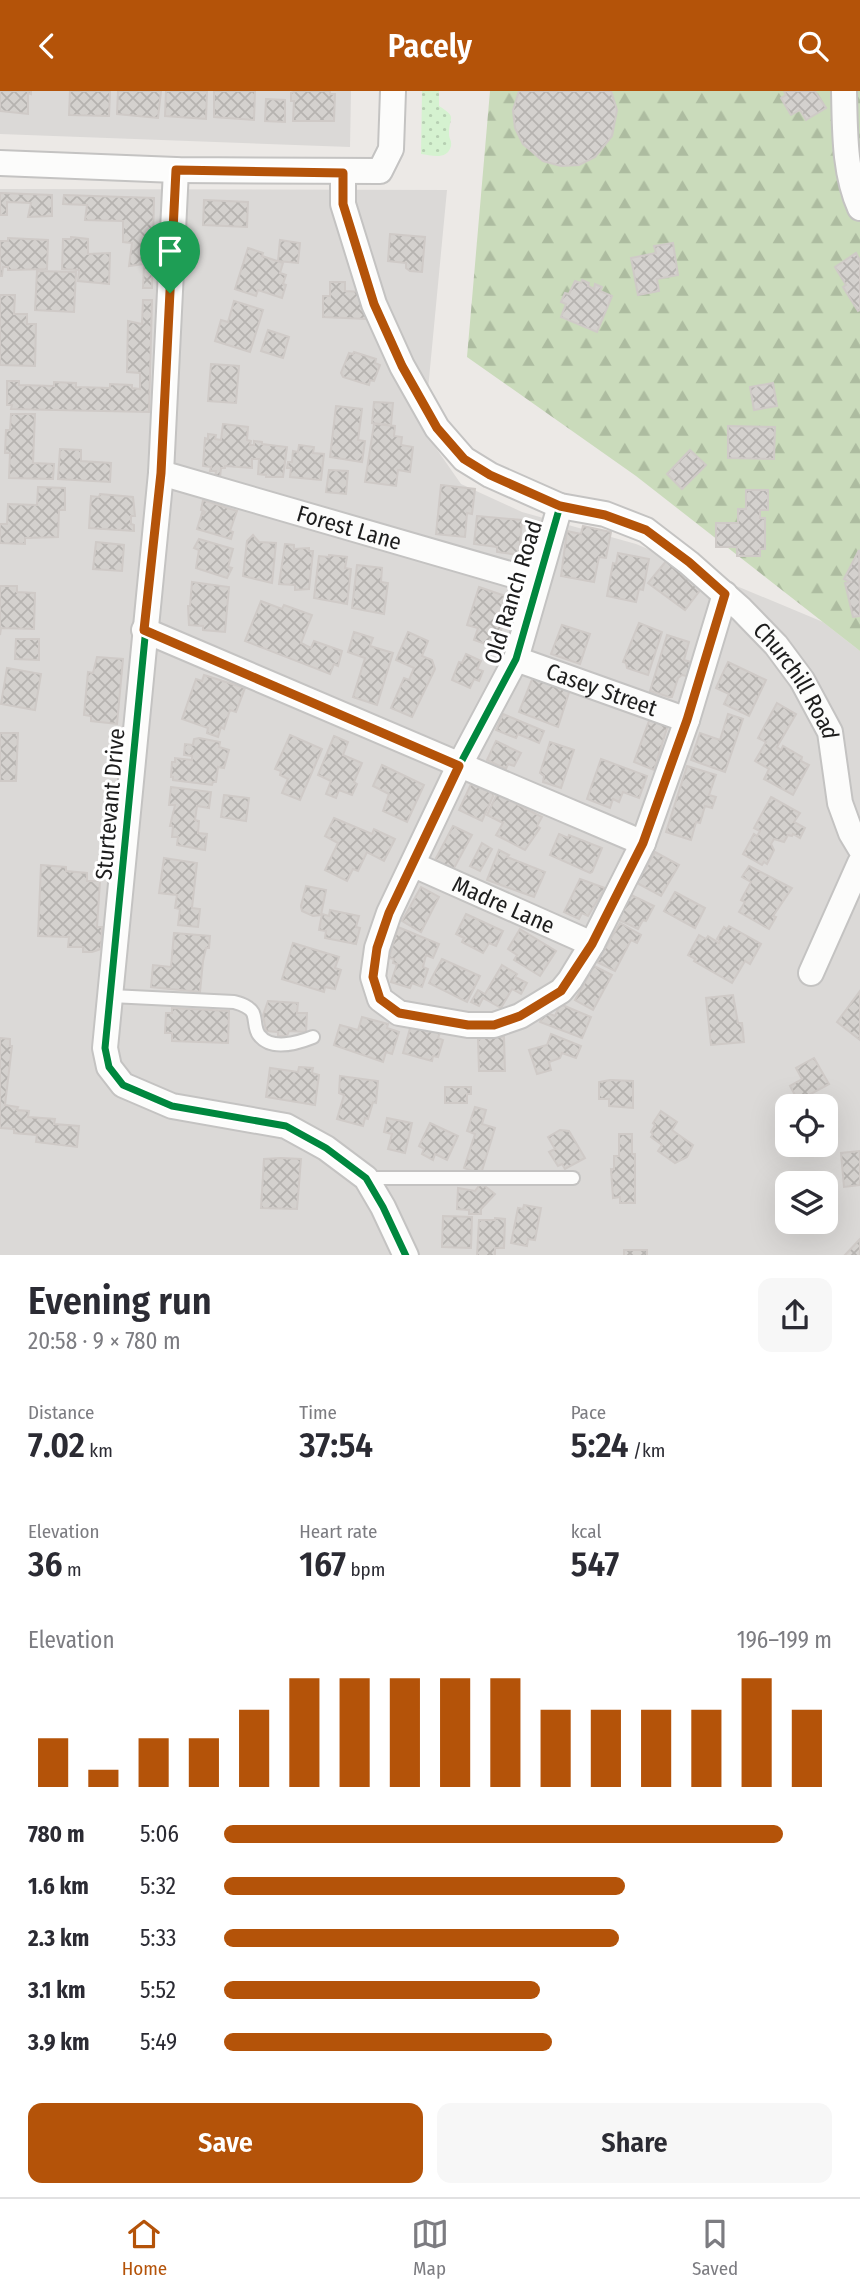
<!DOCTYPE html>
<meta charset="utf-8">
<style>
:root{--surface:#fff;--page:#f7f7f7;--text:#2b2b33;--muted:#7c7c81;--line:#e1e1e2;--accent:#b45309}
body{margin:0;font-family:"Fira Sans Condensed",sans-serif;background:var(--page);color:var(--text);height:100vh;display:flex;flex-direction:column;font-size:26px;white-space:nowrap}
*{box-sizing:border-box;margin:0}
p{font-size:23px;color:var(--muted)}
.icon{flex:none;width:38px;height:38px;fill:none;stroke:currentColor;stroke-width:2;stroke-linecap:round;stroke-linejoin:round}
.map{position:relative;height:1164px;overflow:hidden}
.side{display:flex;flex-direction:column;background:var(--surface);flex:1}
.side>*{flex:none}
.fabs{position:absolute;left:775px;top:1003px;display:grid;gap:14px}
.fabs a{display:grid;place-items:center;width:63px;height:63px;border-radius:14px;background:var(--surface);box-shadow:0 7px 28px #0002;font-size:35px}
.pin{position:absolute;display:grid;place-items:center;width:60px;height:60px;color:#fff;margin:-72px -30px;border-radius:50% 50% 50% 0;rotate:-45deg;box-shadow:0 0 7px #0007}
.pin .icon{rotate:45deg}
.round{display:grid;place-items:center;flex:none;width:74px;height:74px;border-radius:14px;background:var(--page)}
.summary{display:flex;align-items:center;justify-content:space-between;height:119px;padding:0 28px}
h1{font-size:38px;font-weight:600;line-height:52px}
.figures{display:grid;grid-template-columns:repeat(3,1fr);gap:10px;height:119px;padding:7px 28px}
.figures div{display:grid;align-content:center}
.figures b{font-size:35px;font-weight:600}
.figures small{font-size:19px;font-weight:400}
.figures p{font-size:19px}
.chart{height:196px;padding:14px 28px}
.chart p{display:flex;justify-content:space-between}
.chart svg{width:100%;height:126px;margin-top:7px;stroke:var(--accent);stroke-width:6}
.primary-button{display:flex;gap:14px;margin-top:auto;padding:14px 28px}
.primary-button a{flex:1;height:80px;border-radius:14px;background:var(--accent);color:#fff;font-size:28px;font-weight:600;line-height:80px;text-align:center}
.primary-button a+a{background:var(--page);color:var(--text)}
ul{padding:0 28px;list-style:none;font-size:23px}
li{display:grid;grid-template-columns:112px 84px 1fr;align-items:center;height:52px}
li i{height:18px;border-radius:9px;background:var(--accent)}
header{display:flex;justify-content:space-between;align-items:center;height:91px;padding:0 28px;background:var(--accent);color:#fff;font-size:32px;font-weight:600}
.menu{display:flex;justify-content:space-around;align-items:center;height:98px;border-top:2px solid var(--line);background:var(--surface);font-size:19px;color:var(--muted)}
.menu a{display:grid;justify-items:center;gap:4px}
.menu .on{color:var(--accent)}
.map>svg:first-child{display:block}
.residential{fill:#dbd9d7;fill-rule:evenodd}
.forest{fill:url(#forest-firs)}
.park{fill:url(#park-dots)}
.building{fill:url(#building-cross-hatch);stroke:#cfcac7;stroke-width:2}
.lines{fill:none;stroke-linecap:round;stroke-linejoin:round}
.service-casing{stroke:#c4c3c2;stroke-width:16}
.minor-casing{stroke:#c4c3c2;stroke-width:28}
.service{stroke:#fcfcfb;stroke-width:12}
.minor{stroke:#fcfcfb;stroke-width:24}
.cycleway-casing{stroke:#fff;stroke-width:11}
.cycleway{stroke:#00873e;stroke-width:7}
.route-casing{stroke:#fff;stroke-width:14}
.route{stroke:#b45309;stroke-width:9}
.labels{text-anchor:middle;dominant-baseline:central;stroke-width:6;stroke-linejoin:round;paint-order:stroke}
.street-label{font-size:23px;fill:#1d1d1d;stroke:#fff}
</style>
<header><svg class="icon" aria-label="back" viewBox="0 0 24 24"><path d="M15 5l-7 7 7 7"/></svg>Pacely<svg class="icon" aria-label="search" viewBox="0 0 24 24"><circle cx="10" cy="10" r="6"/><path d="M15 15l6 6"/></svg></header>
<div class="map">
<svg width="860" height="1165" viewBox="0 0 860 1165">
<defs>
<pattern id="forest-firs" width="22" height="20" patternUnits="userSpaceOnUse" patternTransform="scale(1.75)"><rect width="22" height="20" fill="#cadbbb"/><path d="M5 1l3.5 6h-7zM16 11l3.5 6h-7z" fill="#adbca0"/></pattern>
<pattern id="park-dots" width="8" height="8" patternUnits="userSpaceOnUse" patternTransform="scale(1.75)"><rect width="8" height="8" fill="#d5f2d0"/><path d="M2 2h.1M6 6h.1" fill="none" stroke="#b6cfb2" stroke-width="1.8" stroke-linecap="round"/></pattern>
<pattern id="building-cross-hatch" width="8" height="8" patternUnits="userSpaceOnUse" patternTransform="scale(1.75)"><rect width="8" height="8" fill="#d4d1ce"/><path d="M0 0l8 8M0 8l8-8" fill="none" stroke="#b6b3b0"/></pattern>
</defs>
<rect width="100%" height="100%" fill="#ece9e6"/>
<!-- residential -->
<g class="residential">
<polygon points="0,0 351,0 350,56 0,43"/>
<path d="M0,98L447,99L424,340L461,393L522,421L636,453L823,531L860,560V1164L0,1165ZM788,1015H826V1054H788ZM788,1092H826V1130H788Z"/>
</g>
<!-- forest -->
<polygon class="forest" points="490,0 860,0 860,560 636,385 467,266"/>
<!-- park -->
<path class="park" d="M422,0H439V15C458,27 449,25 449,43C449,48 452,49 451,55C447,70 431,64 421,63Z"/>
<!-- building -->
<g class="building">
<polygon points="0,0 31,0 31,3 28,2 28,23 0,20"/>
<polygon points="70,0 110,0 109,25 69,24"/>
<polygon points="118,0 161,0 158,27 117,23"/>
<polygon points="166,0 207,0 206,28 165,25"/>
<polygon points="214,0 255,0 254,29 214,26"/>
<polygon points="296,0 330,0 330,3 335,3 334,30 293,30 294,10 291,10 291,2"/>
<polygon points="519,0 611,0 617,19 612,45 595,66 579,74 561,75 543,70 523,53 515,37 513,19"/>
<polygon points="784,0 815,0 826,17 806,29 800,19 791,24 781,7 786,4"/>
<polygon points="266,8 285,9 285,31 265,30"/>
<polygon points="0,102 52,104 52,125 28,126 31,112 7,111 7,124 0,124"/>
<polygon points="64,104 154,107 152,197 143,197 144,173 129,175 132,152 123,151 123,130 85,129 87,114 63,113"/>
<polygon points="204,109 248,111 247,136 203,134"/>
<polygon points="390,143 425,146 422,181 410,180 406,177 406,172 388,170"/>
<polygon points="71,146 88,148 88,163 110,162 109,193 78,190 79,179 62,178 63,148 71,148"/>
<polygon points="8,147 48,149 47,178 8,179 8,176 3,176 2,185 0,185 0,150 8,150"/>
<polygon points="280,149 300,152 298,172 278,170"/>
<polygon points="673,152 678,184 657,188 659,200 638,204 631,167 656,162 654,155"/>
<polygon points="248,157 263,162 262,165 283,172 280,182 286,184 283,193 286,194 282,207 258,199 256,205 235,198"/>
<polygon points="856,162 860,169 860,219 858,220 843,196 846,194 835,176"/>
<polygon points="37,180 76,181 74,221 35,219"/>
<polygon points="582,189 589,192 588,195 594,198 595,193 602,196 600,200 612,205 597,241 561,226 566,213 561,211 565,202 569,203 575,190 581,192"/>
<polygon points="330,191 345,191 345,200 362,201 362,219 366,219 366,228 323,226 323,205 330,205"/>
<polygon points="0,204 15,204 14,223 27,223 27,233 36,233 35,275 0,274"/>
<polygon points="143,209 152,209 149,321 11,318 12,314 7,314 7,290 19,290 19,294 54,295 54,291 76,292 76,296 110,297 110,293 132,294 132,297 140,298 140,282 127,281 128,230 142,233"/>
<polygon points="234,210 263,219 250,261 215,250 221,229 228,231"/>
<polygon points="268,239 289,246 283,267 261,260"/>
<polygon points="354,261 376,268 375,272 380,274 374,290 370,289 369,294 343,286 341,282 349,262 353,263"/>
<polygon points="211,273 239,275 236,312 208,310"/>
<polygon points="773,292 777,315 754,319 750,296"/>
<polygon points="374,311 393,312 391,334 372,332"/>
<polygon points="336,315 362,318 358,349 365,350 362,371 330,366"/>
<polygon points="11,323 35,323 33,372 54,373 53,388 9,387 10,362 5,362 6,339 10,339"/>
<polygon points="223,333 248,336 247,349 251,350 250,354 254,354 254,350 262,351 262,353 287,356 283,386 266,386 266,384 258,383 259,368 252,368 252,377 225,375 225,377 221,377 220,387 215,387 216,380 210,380 211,376 203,375 205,347 208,348 208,343 216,344 215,348 221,349"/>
<polygon points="374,333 395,335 394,345 402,346 401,354 413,356 410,381 398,379 396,395 365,391"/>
<polygon points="728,335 775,336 774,368 728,367"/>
<polygon points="299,354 314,356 313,362 324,363 321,389 290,386 291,377 287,377 288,371 292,371 293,360 298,361"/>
<polygon points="60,358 81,359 81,370 111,372 110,391 58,388"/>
<polygon points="690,359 706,374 682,398 667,383"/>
<polygon points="329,379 348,380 346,403 326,401"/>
<polygon points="441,394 475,398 472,423 467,422 465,446 436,443"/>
<polygon points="38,396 65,397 65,419 59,419 58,446 25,447 25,453 0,452 0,433 7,433 8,413 37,414"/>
<polygon points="746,399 768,399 768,419 760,419 760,427 765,427 765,458 760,458 760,465 737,465 737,456 716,456 716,432 738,432 738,418 746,418"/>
<polygon points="100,403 133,406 135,425 131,425 131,433 134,434 134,440 89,437 91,405 99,406"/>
<polygon points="203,409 237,420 230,440 233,441 231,448 197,438 202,422 204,423 205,421 201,419"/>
<polygon points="477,425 522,429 519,464 497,461 497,456 474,453"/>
<polygon points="583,435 611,441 606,467 599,466 594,491 561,485 567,440 581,443"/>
<polygon points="253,444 259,451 276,452 272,492 243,485 247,450"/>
<polygon points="199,448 233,458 228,476 232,477 227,487 196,477 199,459 194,457"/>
<polygon points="96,451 124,454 122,480 93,478"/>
<polygon points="285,453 294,454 294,458 309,457 309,460 313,460 309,498 295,499 295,494 279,493"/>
<polygon points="859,459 860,525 853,526 845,492 850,491 844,488"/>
<polygon points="618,462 649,468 643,499 639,498 636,511 607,505 613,472 616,473"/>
<polygon points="329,464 347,466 345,477 351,478 347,513 314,507 319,465 329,466"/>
<polygon points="667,469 701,498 685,519 648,492"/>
<polygon points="357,474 382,477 381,491 388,492 384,523 352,517"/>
<polygon points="192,491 229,496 225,541 203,539 203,535 189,534 188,515 190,515"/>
<polygon points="0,495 17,495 17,501 35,502 34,538 1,537 0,544"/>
<polygon points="479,496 514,508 500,541 496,540 491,555 474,549 478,537 467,534"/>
<polygon points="261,510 282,518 284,514 312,524 301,552 311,557 314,550 342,560 338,575 334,573 330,583 245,550"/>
<polygon points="639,532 662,541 648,584 627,577 626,572 623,571"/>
<polygon points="562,534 590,543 580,573 551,563"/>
<polygon points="354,541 373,547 370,555 393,562 377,614 353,606 365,567 348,561"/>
<polygon points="408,541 428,550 422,565 432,569 435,578 412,626 391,617 404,587 409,589 414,577 396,569"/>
<polygon points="667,544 689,551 684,569 691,571 687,585 682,584 678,587 672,606 669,606 650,600"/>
<polygon points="16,548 39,548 39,569 15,568"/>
<polygon points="466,563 481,570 477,578 483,580 479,590 474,588 470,597 452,589 459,571 462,572"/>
<polygon points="97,566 123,568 117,633 91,630 91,625 84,624 88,581 93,582"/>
<polygon points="728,571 766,589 749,625 724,613 729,603 716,597"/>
<polygon points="537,576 573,589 558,636 519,621"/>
<polygon points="7,577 41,583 35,619 1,613"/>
<polygon points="204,584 245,597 236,621 230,619 224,638 221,636 218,646 207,642 208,637 182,628 196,588 202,590"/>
<polygon points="777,612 796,623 777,656 781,659 783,655 802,666 801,670 809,674 793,704 764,688 769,678 755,670 766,651 758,647"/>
<polygon points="503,623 544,640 539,652 518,643 516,647 496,639"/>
<polygon points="728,623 743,628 725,681 691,669 700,642 720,649"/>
<polygon points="650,627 668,634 654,679 634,671"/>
<polygon points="0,642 18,642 16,690 0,690"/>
<polygon points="290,644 322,658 300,709 282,702 288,688 280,684 281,680 275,678"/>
<polygon points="334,645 348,651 343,664 362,672 354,691 357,693 352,704 339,699 336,707 326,703 331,690 318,684"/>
<polygon points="199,647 220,651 219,656 229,659 224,677 218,676 216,691 213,691 212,694 173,689 173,686 171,686 172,671 175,671 175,667 192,669 192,665 184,664 185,653 193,654 194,648"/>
<polygon points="496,650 521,662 514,675 508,673 506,678 487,669"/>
<polygon points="550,651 574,659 561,697 543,691 544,685 540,682"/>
<polygon points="601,668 647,685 639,707 623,701 619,711 613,708 610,717 587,708"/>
<polygon points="382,674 424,694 407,731 383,720 389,703 373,695"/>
<polygon points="687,675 716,684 709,704 716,706 712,717 705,715 700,732 696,731 691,749 666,741"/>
<polygon points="471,693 494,703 482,730 459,719"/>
<polygon points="171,696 211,701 209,717 197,715 195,729 199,730 198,742 207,743 205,759 177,754 178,746 172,746 173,735 170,735 175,714 169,714"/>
<polygon points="497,703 542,726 537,735 540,737 525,759 496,744 503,732 487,724"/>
<polygon points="224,704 249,707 246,730 221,726"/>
<polygon points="771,706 800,722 794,731 805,737 800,747 793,743 792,745 788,744 784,751 774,748 771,753 774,759 767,773 764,771 762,774 743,763 754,743 757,745 760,740 754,737"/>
<polygon points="334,727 372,743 374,738 395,748 384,770 367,761 358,780 353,778 347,790 325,779 338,752 325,745"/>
<polygon points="453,735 472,744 453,779 435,769"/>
<polygon points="559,743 568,747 569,744 602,757 592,781 590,782 550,764"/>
<polygon points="482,752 492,758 480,780 470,775"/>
<polygon points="499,759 509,764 507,766 545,781 534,806 487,789"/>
<polygon points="655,761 679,774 661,805 637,792"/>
<polygon points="164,767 197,772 192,817 200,818 198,836 178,834 180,818 175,817 177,804 159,802"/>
<polygon points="41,774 66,776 66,780 87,782 87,790 100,790 97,836 102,836 101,858 92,861 83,861 83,856 68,856 69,846 38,845"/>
<polygon points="749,775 792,797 773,825 776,826 769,838 739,821 745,811 741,809 751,791 742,786"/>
<polygon points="580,788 605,797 588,825 582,822 579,828 564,821"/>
<polygon points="306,795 326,799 321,824 313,825 302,820 301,815"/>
<polygon points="421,796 439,806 421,841 402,830"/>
<polygon points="675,801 705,817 695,837 664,820"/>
<polygon points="627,802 654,815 646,830 643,829 638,838 615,827"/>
<polygon points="330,819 359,825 356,836 360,837 356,853 325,847 326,840 319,839 322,823 329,825"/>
<polygon points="466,823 503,840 496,855 489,852 483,862 462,851 464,847 456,843"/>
<polygon points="620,832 641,844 637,852 631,849 615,880 597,871"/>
<polygon points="729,835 761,853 750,873 745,870 732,892 694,870 695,868 688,864 699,844 706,848 708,845 719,852 720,850 717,848 724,836 727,838"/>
<polygon points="398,836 439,853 433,867 426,864 423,876 428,878 422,896 412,892 410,897 391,891 397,873 393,872 394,868 389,867"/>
<polygon points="520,838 556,860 540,885 514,869 517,864 508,858"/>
<polygon points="174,842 210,845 209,857 206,857 203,870 200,901 151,896 153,874 171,876"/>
<polygon points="293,852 339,866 335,877 341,879 335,898 325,896 324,901 282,888"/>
<polygon points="442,868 480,885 467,911 429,892"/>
<polygon points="502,874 517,883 515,886 527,892 521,903 512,898 501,917 483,907 479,915 471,911 478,899 485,903"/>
<polygon points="594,875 612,884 593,919 575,909"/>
<polygon points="860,900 860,949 837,931"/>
<polygon points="733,904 738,932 742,932 744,951 711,954 706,907"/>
<polygon points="268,910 298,912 297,922 307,922 306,941 289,940 287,945 278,945 278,941 266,940 263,924"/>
<polygon points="560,913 591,926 582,947 540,931 545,921 555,925"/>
<polygon points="172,917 229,920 228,952 172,950 172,942 165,942 166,922 172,922"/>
<polygon points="362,926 388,933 387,937 399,941 392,963 386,961 383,971 334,954 340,934 358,939"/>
<polygon points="411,934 440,942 438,947 443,949 438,966 433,965 432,970 403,962"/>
<polygon points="500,942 500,946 504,946 505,980 479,980 478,948 480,948 480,943"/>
<polygon points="551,943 581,955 576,967 562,962 560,967 549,971 551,979 537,983 529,959 547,954"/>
<polygon points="0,947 10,948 10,955 12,955 5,1014 18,1016 17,1019 29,1020 28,1026 55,1028 54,1033 79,1035 77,1056 36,1051 37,1044 14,1042 14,1038 0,1037"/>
<polygon points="814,967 829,993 798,1010 790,995 802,988 796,977"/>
<polygon points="299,976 313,977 312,982 319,984 315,1014 266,1006 270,977 298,981"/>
<polygon points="340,985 378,990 376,1012 373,1011 368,1028 365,1027 363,1035 337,1028 344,1004 339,1002"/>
<polygon points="610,989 633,990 633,1017 609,1015 609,1008 599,1008 599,991"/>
<polygon points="445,996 471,996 471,1003 467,1003 467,1012 445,1012"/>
<polygon points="475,1016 486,1019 482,1033 495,1037 481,1083 464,1077 475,1043 467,1040"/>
<polygon points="661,1020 677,1031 672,1039 693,1054 687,1066 675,1072 658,1060 662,1054 651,1046 653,1043 651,1041 655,1034 653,1032"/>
<polygon points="387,1027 412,1032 405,1062 388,1058 392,1043 384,1041"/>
<polygon points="430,1032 458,1045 447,1069 435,1063 433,1069 422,1063 424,1058 419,1055"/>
<polygon points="560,1039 569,1040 585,1067 565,1078 562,1073 558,1075 549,1061 555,1058 548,1046"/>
<polygon points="619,1043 632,1043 632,1063 635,1063 635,1112 620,1112 620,1106 613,1107 611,1078 614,1078 614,1065 619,1065"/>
<polygon points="860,1060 860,1094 844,1096 841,1062"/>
<polygon points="281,1067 301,1068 297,1118 261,1117 264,1068"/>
<polygon points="481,1092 495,1103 481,1118 481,1123 469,1123 469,1119 457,1118 458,1097 475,1100"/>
<polygon points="524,1114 541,1117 535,1149 528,1148 527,1155 511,1152 518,1117 523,1118"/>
<polygon points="443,1125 472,1126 471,1157 442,1156"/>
<polygon points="495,1127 505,1128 504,1157 495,1157 495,1165 477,1165 479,1129 495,1129"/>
<polygon points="860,1148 860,1165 844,1165"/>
<rect x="624" y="1159" width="23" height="6"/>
</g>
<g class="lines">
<!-- service casing -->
<g class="service-casing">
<g id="service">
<path d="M111,905L234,911C241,913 249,915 253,922C256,929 254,937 259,944C271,960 298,952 313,946"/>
<polyline points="367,1087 573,1087"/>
</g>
</g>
<!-- minor casing -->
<g class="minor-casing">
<g id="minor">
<path d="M844,0C845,39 844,81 860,117"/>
<polyline points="0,72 176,79 380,80 391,58 393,0"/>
<polyline points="176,79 161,382 105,957 109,976 123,994 172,1015 286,1035 326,1057 366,1087 383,1116 406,1165"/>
<path id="s1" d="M343,82V113L374,213L402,275L437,337L464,368L490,384L560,415L605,423L646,439L689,472L741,518L776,554L802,589L830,641L840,712L851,742L860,757"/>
<path id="s2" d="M161,382L537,491"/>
<polyline points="560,415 516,568 459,675 389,822 377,857 373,886 380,908 399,922 468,934 494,934 520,925 561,900 570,889 592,853 643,752 687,629 725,503"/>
<polyline points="144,539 643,752"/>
<path id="s3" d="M516,568L687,629"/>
<path id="s4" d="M414,774L592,853"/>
<polyline points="811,882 860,772"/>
</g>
</g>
<!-- service -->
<use href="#service" class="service"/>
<!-- minor -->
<use href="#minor" class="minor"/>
<!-- cycleway casing -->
<g class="cycleway-casing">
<g id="cycleway">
<polyline points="176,79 161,382 105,957 109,976 123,994 172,1015 286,1035 326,1057 366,1087 383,1116 406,1165"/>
<polyline points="560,415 516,568 459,675 389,822 377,857 373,886 380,908 399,922 468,934 494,934 520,925 561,900 570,889 592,853 643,752 687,629 725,503"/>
</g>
</g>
<!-- cycleway -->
<use href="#cycleway" class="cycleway"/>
</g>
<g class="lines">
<!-- route casing -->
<g class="route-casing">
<polygon id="route" points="176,79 343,82 343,113 374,213 402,275 437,337 464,368 490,384 560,415 605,424 646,439 689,471 725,503 687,629 643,752 592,853 561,900 520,925 494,934 468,934 399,922 380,908 373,886 377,857 389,822 459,675 144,539 161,382"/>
</g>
<!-- route -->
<use href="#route" class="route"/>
</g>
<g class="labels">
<!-- street labels -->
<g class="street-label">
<text stroke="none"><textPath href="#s2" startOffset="196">Forest Lane</textPath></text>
<text transform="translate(513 501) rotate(-73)">Old Ranch Road</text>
<text stroke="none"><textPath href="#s1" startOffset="728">Churchill Road</textPath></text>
<text stroke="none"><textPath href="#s3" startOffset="91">Casey Street</textPath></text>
<text transform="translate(110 713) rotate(-85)">Sturtevant Drive</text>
<text stroke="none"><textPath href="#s4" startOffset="98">Madre Lane</textPath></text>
</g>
</g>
</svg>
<div class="fabs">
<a><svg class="icon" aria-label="locate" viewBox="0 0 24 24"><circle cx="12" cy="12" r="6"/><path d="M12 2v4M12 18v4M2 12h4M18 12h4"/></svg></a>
<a><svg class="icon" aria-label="layers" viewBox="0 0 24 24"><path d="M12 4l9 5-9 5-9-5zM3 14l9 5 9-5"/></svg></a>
</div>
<div class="pin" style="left:170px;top:202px;background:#1e9e55"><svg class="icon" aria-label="arrive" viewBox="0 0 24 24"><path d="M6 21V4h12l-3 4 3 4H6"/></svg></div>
</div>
<section class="side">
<div class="summary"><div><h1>Evening run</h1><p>20:58 · 9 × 780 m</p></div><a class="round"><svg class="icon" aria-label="share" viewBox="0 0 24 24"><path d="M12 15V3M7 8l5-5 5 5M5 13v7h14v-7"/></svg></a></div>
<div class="figures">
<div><p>Distance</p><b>7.02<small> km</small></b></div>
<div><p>Time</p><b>37:54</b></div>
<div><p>Pace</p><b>5:24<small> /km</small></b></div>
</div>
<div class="figures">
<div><p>Elevation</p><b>36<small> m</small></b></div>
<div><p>Heart rate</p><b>167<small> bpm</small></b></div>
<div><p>kcal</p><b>547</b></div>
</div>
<div class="chart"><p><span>Elevation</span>196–199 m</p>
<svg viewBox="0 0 160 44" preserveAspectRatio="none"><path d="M5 44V27M15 44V38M25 44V27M35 44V27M45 44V17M55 44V6M65 44V6M75 44V6M85 44V6M95 44V6M105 44V17M115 44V17M125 44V17M135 44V17M145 44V6M155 44V17"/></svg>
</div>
<ul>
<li><b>780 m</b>5:06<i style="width:92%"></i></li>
<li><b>1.6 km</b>5:32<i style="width:66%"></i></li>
<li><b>2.3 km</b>5:33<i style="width:65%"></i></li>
<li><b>3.1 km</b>5:52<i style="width:52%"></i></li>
<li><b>3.9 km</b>5:49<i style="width:54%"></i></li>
</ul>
<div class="primary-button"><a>Save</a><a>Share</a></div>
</section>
<nav class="menu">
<a class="on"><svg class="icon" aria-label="home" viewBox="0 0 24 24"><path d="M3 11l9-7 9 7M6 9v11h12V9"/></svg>Home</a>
<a><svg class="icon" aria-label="map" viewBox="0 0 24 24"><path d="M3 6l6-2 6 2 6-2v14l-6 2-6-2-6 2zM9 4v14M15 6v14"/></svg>Map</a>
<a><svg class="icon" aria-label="saved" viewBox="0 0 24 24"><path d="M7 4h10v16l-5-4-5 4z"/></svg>Saved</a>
</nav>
